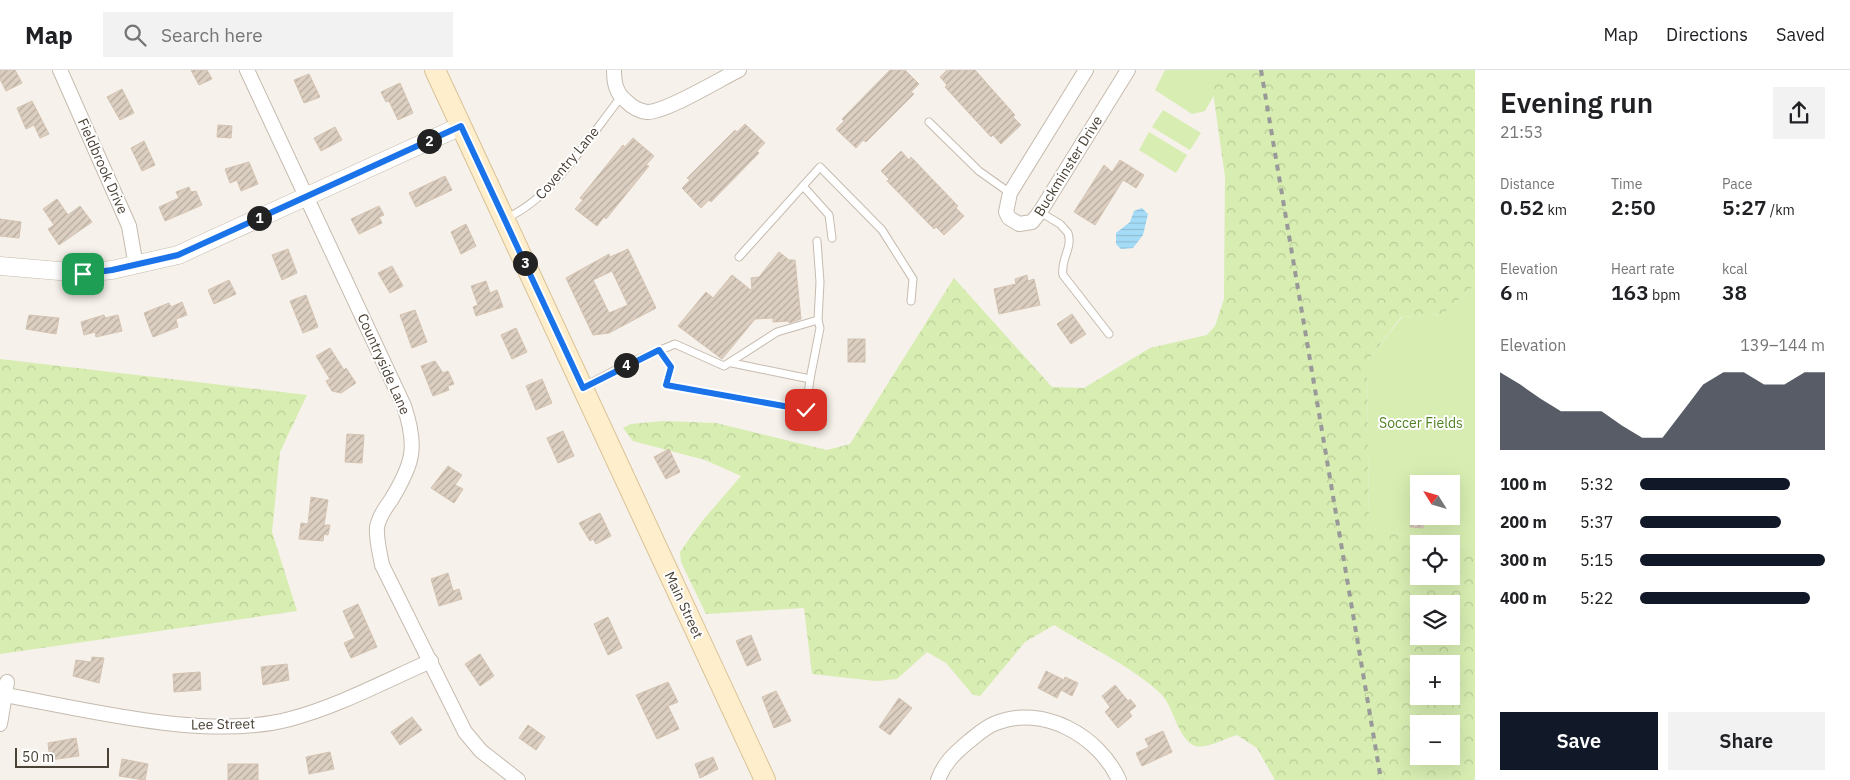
<!DOCTYPE html>
<meta charset="utf-8">
<style>
:root{--surface:#fff;--page:#f2f2f2;--text:#202124;--muted:#757577;--line:#e0e0e0;--accent:#111827}
body{margin:0;font-family:"IBM Plex Sans",sans-serif;background:var(--page);color:var(--text);height:100vh;display:flex;flex-direction:column;font-size:19px;white-space:nowrap}
*{box-sizing:border-box;margin:0}
p{font-size:16px;color:var(--muted)}
.icon{flex:none;width:28px;height:28px;fill:none;stroke:currentColor;stroke-width:2;stroke-linecap:round;stroke-linejoin:round}
.map{position:relative;flex:1;overflow:hidden}
.sheet{display:flex;flex-direction:column;background:var(--surface);width:375px}
.sheet>*{flex:none}
.needle{width:32px;rotate:307deg}
.tools{position:absolute;left:1410px;top:405px;display:grid;gap:10px}
.tools a{display:grid;place-items:center;width:50px;height:50px;border-radius:0px;background:var(--surface);box-shadow:0 5px 20px #0002;font-size:25px}
.scale{position:absolute;left:15px;bottom:12px;width:94px;box-sizing:border-box;padding-left:5px;border:2px solid #4b4237;border-top:0;font-size:14px;line-height:18px;white-space:nowrap;color:#4b4237;-webkit-text-stroke:4px #fff;paint-order:stroke}
.pin{position:absolute;display:grid;place-items:center;width:42px;height:42px;color:#fff;margin:-21px;border-radius:10px;box-shadow:0 2px 8px #0006}
.km{position:absolute;width:25px;height:25px;margin:-12px;border-radius:50%;background:#222;color:#fff;font-size:14px;line-height:25px;text-align:center}
.round{display:grid;place-items:center;flex:none;width:52px;height:52px;border-radius:0px;background:var(--page)}
.summary{display:flex;align-items:center;justify-content:space-between;height:85px;padding:0 25px}
h1{font-size:28px;font-weight:600;line-height:38px}
.figures{display:grid;grid-template-columns:repeat(3,1fr);gap:8px;height:85px;padding:5px 25px}
.figures div{display:grid;align-content:center}
.figures b{font-size:21px;font-weight:600}
.figures small{font-size:14px;font-weight:400}
.figures p{font-size:14px}
.chart{height:140px;padding:10px 25px}
.chart p{display:flex;justify-content:space-between}
.chart svg{width:100%;height:90px;margin-top:5px;fill:var(--accent);opacity:.7}
.button{display:flex;gap:10px;margin-top:auto;padding:10px 25px}
.button a{flex:1;height:58px;border-radius:0px;background:var(--accent);color:#fff;font-size:20px;font-weight:600;line-height:58px;text-align:center}
.button a+a{background:var(--page);color:var(--text)}
ul{padding:0 25px;list-style:none;font-size:16px}
li{display:grid;grid-template-columns:80px 60px 1fr;align-items:center;height:38px}
li i{height:12px;border-radius:6px;background:var(--accent)}
header{display:flex;align-items:center;gap:30px;box-sizing:border-box;height:70px;padding:0 25px;background:var(--surface);border-bottom:1px solid var(--line)}
header strong{font-size:24px}
nav{display:flex;gap:28px;margin-inline-start:auto;font-size:18px}
.search{width:350px;height:45px;background:var(--page);display:flex;align-items:center;gap:12px;box-sizing:border-box;padding:0 18px;border-radius:0px;color:var(--muted);font-size:19px}
main{display:flex;flex:1;min-height:0}
.map>svg:first-child{display:block}
.green{fill:#d7edb1;fill-rule:evenodd}
.forest{fill:url(#forest-crowns);fill-rule:evenodd}
.water{fill:url(#water-rules)}
.building{fill:url(#building-hatch);stroke:#d4c3b1;fill-rule:evenodd}
.lines{fill:none;stroke-linecap:round;stroke-linejoin:round}
.service-casing{stroke:#c6bbaf;stroke-width:9}
.minor-casing{stroke:#c6bbaf;stroke-width:16}
.tertiary-casing{stroke:#c6bbaf;stroke-width:19}
.secondary-casing{stroke:#d9c297;stroke-width:22}
.service{stroke:#fff;stroke-width:7}
.minor{stroke:#fff;stroke-width:14}
.tertiary{stroke:#fff;stroke-width:18}
.secondary{stroke:#ffeecb;stroke-width:20}
.rail{stroke:#999;stroke-width:4;stroke-dasharray:6 6;stroke-linecap:butt}
.route-casing{stroke:#fff;stroke-width:10}
.route{stroke:#1a73e8;stroke-width:6}
.labels{text-anchor:middle;dominant-baseline:central;stroke-width:4;stroke-linejoin:round;paint-order:stroke}
.street-label{font-size:14px;fill:#4b4237;stroke:#fff}
.park-label{font-size:14px;fill:#518225;stroke:#fff}
</style>
<header>
<strong>Map</strong>
<div class="search"><svg class="icon" aria-label="search" viewBox="0 0 24 24"><circle cx="10" cy="10" r="6"/><path d="M15 15l6 6"/></svg>Search here</div>
<nav><a>Map</a><a>Directions</a><a>Saved</a></nav>
</header>
<main>
<div class="map">
<svg width="1475" height="710" viewBox="0 0 1475 710">
<defs>
<pattern id="forest-crowns" width="20" height="18" patternUnits="userSpaceOnUse" patternTransform="scale(1.25)"><rect width="20" height="18" fill="#d7edb1"/><path d="M2 6a3 3 0 1 1 6 0M12 15a3 3 0 1 1 6 0" fill="none" stroke="#bacc99"/></pattern>
<pattern id="water-rules" width="6" height="5" patternUnits="userSpaceOnUse" patternTransform="scale(1.25)"><rect width="6" height="5" fill="#a4dbf6"/><path d="M0 2.5h6" fill="none" stroke="#8fbdd4"/></pattern>
<pattern id="building-hatch" width="6" height="6" patternUnits="userSpaceOnUse" patternTransform="scale(1.25)"><rect width="6" height="6" fill="#dccfc2"/><path d="M-1 1l2-2M0 6l6-6M5 7l2-2" fill="none" stroke="#b4aa9e"/></pattern>
</defs>
<rect width="100%" height="100%" fill="#f6f1ea"/>
<!-- green -->
<g class="green">
<polygon points="1165,0 1225,0 1227,2 1205,41 1192,44 1155,20"/>
<polygon points="1163,40 1201,63 1190,80 1152,57"/>
<polygon points="1149,62 1187,85 1176,103 1139,80"/>
<path d="M1475,215V481L1369,457L1367,292L1402,247L1443,244ZM1419,414H1451V446H1419Z"/>
</g>
<!-- forest -->
<g class="forest">
<path d="M1210,0H1475V215L1443,244L1401,247L1367,292L1369,457L1445,474H1419V506H1451V475L1475,481V710H1275L1257,678L1237,665C1225,668 1204,681 1193,675C1176,665 1174,636 1160,623C1130,595 1089,577 1054,555L1025,572L980,626L973,625L946,593L927,582L897,609L876,611L812,604L804,538L706,544L681,492L680,482L703,450L741,406L705,390L633,371L623,358L631,354L664,351L716,353L827,380L850,374L954,208L1052,317L1084,318L1150,278L1207,265L1215,256L1224,229L1225,107ZM1419,534H1451V566H1419ZM1419,594H1451V626H1419ZM1419,654H1451V686H1419Z"/>
<polygon points="0,289 307,325 280,382 272,462 297,541 0,584"/>
</g>
<!-- water -->
<polygon class="water" points="1142,138 1148,144 1143,165 1133,178 1121,179 1116,174 1116,163 1130,152 1134,141"/>
<!-- building -->
<g class="building">
<polygon points="0,0 15,0 22,13 6,21 0,9"/>
<polygon points="191,0 207,0 212,9 199,15"/>
<polygon points="890,0 905,0 919,14 911,22 914,24 866,72 863,70 856,78 836,59 844,51 842,49"/>
<polygon points="947,0 975,0 1015,45 1013,47 1021,55 1001,74 993,65 991,67 945,17 947,15 940,7"/>
<polygon points="309,4 320,27 304,33 294,10"/>
<polygon points="400,13 413,43 398,50 389,31 386,32 381,22"/>
<polygon points="122,19 134,43 120,50 107,27"/>
<polygon points="32,31 49,64 40,68 34,55 26,59 17,38"/>
<polygon points="745,54 765,73 757,81 759,83 711,132 709,130 701,138 682,118 690,110 687,108 735,60 737,62"/>
<polygon points="218,55 232,56 231,68 217,67"/>
<polygon points="335,57 342,70 321,81 314,68"/>
<polygon points="633,68 654,86 646,95 649,96 606,149 604,147 597,156 575,139 583,130 580,128 623,75 625,77"/>
<polygon points="144,71 155,95 142,101 131,78"/>
<polygon points="901,81 909,90 911,87 958,136 956,138 964,146 944,165 936,157 934,159 887,111 889,109 881,101"/>
<polygon points="1120,90 1144,105 1136,118 1123,110 1095,155 1074,142 1104,95 1112,102"/>
<polygon points="249,92 258,114 241,121 237,110 230,113 225,99"/>
<polygon points="445,106 452,120 416,137 409,123"/>
<polygon points="189,117 191,122 196,121 202,135 165,151 159,137 179,128 176,122"/>
<polygon points="57,129 68,145 80,136 92,152 59,175 48,159 54,155 43,139"/>
<polygon points="379,136 384,145 379,147 382,153 359,164 351,149"/>
<polygon points="0,149 21,152 19,168 0,166"/>
<polygon points="466,154 476,176 461,184 451,162"/>
<polygon points="288,179 297,203 282,210 272,185"/>
<path d="M628,179L656,238L609,263L593,265L566,208L609,184L610,187ZM612,201L628,235L609,243L593,210Z"/>
<polygon points="779,182 789,190 795,190 801,249 789,253 789,251 773,252 773,248 755,249 722,289 678,256 706,222 713,228 732,205 752,221 751,208 759,207"/>
<polygon points="392,196 403,216 390,223 378,203"/>
<polygon points="1027,205 1028,211 1034,209 1040,235 999,244 994,219 1016,214 1015,209"/>
<polygon points="229,210 236,224 214,234 208,220"/>
<polygon points="486,211 490,223 497,220 503,237 476,246 473,237 478,235 471,216"/>
<polygon points="306,225 318,257 303,263 290,231"/>
<polygon points="182,232 187,245 176,249 178,257 153,267 144,243 169,233 171,237"/>
<polygon points="415,240 427,272 412,278 400,245"/>
<polygon points="1072,244 1086,264 1071,274 1057,254"/>
<polygon points="29,245 59,248 56,264 26,259"/>
<polygon points="104,245 105,248 118,245 122,261 96,267 95,262 84,265 81,252"/>
<polygon points="516,258 527,282 512,289 501,265"/>
<rect x="848" y="269" width="17" height="23"/>
<polygon points="330,278 344,300 346,298 356,313 341,323 332,321 326,311 330,309 316,286"/>
<polygon points="435,291 443,303 448,301 454,314 448,316 449,320 433,326 421,296"/>
<polygon points="542,309 552,333 536,340 526,316"/>
<polygon points="563,361 574,386 558,393 547,368"/>
<polygon points="347,364 364,365 362,393 345,392"/>
<polygon points="669,379 680,402 666,409 654,387"/>
<polygon points="448,396 462,405 455,415 463,419 454,433 431,418"/>
<polygon points="311,427 328,430 324,455 330,455 328,465 324,464 323,471 299,469 301,453 308,454"/>
<polygon points="600,443 611,466 596,474 593,469 590,471 579,453"/>
<polygon points="1411,446 1424,447 1423,458 1410,457"/>
<polygon points="448,503 453,521 459,519 462,529 439,536 431,509"/>
<polygon points="358,534 377,577 351,588 344,573 355,568 343,541"/>
<polygon points="608,547 622,578 608,585 594,554"/>
<polygon points="751,565 761,590 747,596 736,571"/>
<polygon points="480,584 494,606 480,616 465,594"/>
<polygon points="92,587 104,588 99,613 73,606 76,590 91,592"/>
<polygon points="287,594 289,610 263,615 261,597"/>
<polygon points="1046,601 1064,610 1065,607 1078,613 1072,626 1061,620 1057,628 1038,618"/>
<polygon points="200,602 201,620 174,622 173,604"/>
<polygon points="668,612 678,632 668,636 679,659 657,669 636,625"/>
<polygon points="1115,615 1128,631 1130,629 1136,636 1129,642 1132,646 1118,658 1105,642 1110,637 1102,626"/>
<polygon points="776,621 791,651 774,658 762,627"/>
<polygon points="899,628 912,638 890,665 879,657"/>
<polygon points="412,647 422,660 400,675 391,662"/>
<polygon points="528,655 545,667 536,680 519,668"/>
<polygon points="1163,661 1172,682 1142,696 1136,683 1149,677 1145,669"/>
<polygon points="76,668 79,686 50,690 48,673"/>
<polygon points="330,682 334,699 309,704 306,687"/>
<polygon points="713,687 718,699 700,708 695,694"/>
<polygon points="122,689 148,694 145,710 119,706"/>
<rect x="228" y="694" width="30" height="16"/>
</g>
<g class="lines">
<!-- service casing -->
<g class="service-casing">
<g id="service">
<polyline points="929,52 979,101 1010,123"/>
<polyline points="803,116 829,145 832,168"/>
<path d="M1040,142L1060,154L1068,163C1073,178 1060,190 1063,205L1109,264"/>
<path d="M506,148C552,129 590,66 621,27"/>
<polyline points="739,187 820,97 882,160 913,209 911,231"/>
<polyline points="659,280 671,297 666,315 806,340 810,309 732,293"/>
<polyline points="810,309 820,258 818,250 820,212 817,171"/>
<polyline points="585,316 629,293 675,274 724,296 777,262 818,250"/>
</g>
</g>
<!-- minor casing -->
<g class="minor-casing">
<g id="minor">
<polyline points="60,0 129,156 136,196"/>
<path d="M247,0L404,336C418,377 413,394 391,430C385,438 379,447 377,457C376,470 380,483 382,495L465,662L481,681L518,710"/>
<path d="M614,0C614,13 616,23 626,31C631,36 639,41 647,42C665,43 720,9 739,0"/>
<polyline points="1086,0 1010,123 1006,142 1009,148 1019,154 1032,152 1040,142 1128,0"/>
<path d="M5,625C90,640 207,671 290,649C339,636 385,611 431,591"/>
<polyline points="0,654 7,612"/>
<path d="M938,710C944,693 954,684 968,672C977,665 985,657 996,653C1043,634 1099,666 1119,710"/>
</g>
</g>
<!-- tertiary casing -->
<g class="tertiary-casing">
<polyline id="tertiary" points="0,196 83,203 112,200 178,185 461,56"/>
</g>
<!-- secondary casing -->
<g class="secondary-casing">
<polyline id="secondary" points="435,0 765,710"/>
</g>
<!-- service -->
<use href="#service" class="service"/>
<!-- minor -->
<use href="#minor" class="minor"/>
<!-- tertiary -->
<use href="#tertiary" class="tertiary"/>
<!-- secondary -->
<use href="#secondary" class="secondary"/>
<!-- rail -->
<polyline class="rail" points="1261,0 1381,710"/>
</g>
<g class="lines">
<!-- route casing -->
<g class="route-casing">
<polyline id="route" points="83,204 112,200 178,185 461,56 583,318 659,280 671,297 666,315 806,340"/>
</g>
<!-- route -->
<use href="#route" class="route"/>
</g>
<g class="labels">
<!-- street labels -->
<g class="street-label">
<text transform="translate(567 93) rotate(-50)">Coventry Lane</text>
<text transform="translate(103 96) rotate(66)">Fieldbrook Drive</text>
<text transform="translate(1068 96) rotate(-58)">Buckminster Drive</text>
<text transform="translate(384 294) rotate(66)">Countryside Lane</text>
<text transform="translate(684 535) rotate(65)">Main Street</text>
<text transform="translate(223 654) rotate(-1)">Lee Street</text>
</g>
<!-- park labels -->
<g class="park-label">
<text x="1421" y="353">Soccer Fields</text>
</g>
</g>
</svg>
<div class="tools">
<a><svg class="needle" viewBox="-14 -14 28 28"><path d="M0-13l5 13h-10z" fill="#e53935"/><path d="M0 13l5-13h-10z" fill="#757577"/></svg></a>
<a><svg class="icon" aria-label="locate" viewBox="0 0 24 24"><circle cx="12" cy="12" r="6"/><path d="M12 2v4M12 18v4M2 12h4M18 12h4"/></svg></a>
<a><svg class="icon" aria-label="layers" viewBox="0 0 24 24"><path d="M12 4l9 5-9 5-9-5zM3 14l9 5 9-5"/></svg></a>
<a>+</a>
<a>−</a>
</div>
<div class="scale">50 m</div>
<div class="pin" style="left:83px;top:204px;background:#1e9e55"><svg class="icon" aria-label="arrive" viewBox="0 0 24 24"><path d="M6 21V4h12l-3 4 3 4H6"/></svg></div>
<div class="pin" style="left:806px;top:340px;background:#d93025"><svg class="icon" aria-label="check" viewBox="0 0 24 24"><path d="M5 12l5 5 9-10"/></svg></div>
<b class="km" style="left:259px;top:148px">1</b>
<b class="km" style="left:429px;top:71px">2</b>
<b class="km" style="left:525px;top:193px">3</b>
<b class="km" style="left:626px;top:295px">4</b>
</div>
<section class="sheet">
<div class="summary"><div><h1>Evening run</h1><p>21:53</p></div><a class="round"><svg class="icon" aria-label="share" viewBox="0 0 24 24"><path d="M12 15V3M7 8l5-5 5 5M5 13v7h14v-7"/></svg></a></div>
<div class="figures">
<div><p>Distance</p><b>0.52<small> km</small></b></div>
<div><p>Time</p><b>2:50</b></div>
<div><p>Pace</p><b>5:27<small> /km</small></b></div>
</div>
<div class="figures">
<div><p>Elevation</p><b>6<small> m</small></b></div>
<div><p>Heart rate</p><b>163<small> bpm</small></b></div>
<div><p>kcal</p><b>38</b></div>
</div>
<div class="chart"><p><span>Elevation</span>139–144 m</p>
<svg viewBox="0 0 160 44" preserveAspectRatio="none"><path d="M0 44V6L10 12L20 19L30 25L40 25L50 25L60 32L70 38L80 38L90 25L100 12L110 6L120 6L130 12L140 12L150 6L160 6V44z"/></svg>
</div>
<ul>
<li><b>100 m</b>5:32<i style="width:81%"></i></li>
<li><b>200 m</b>5:37<i style="width:76%"></i></li>
<li><b>300 m</b>5:15<i style="width:100%"></i></li>
<li><b>400 m</b>5:22<i style="width:92%"></i></li>
</ul>
<div class="button"><a>Save</a><a>Share</a></div>
</section>
</main>
